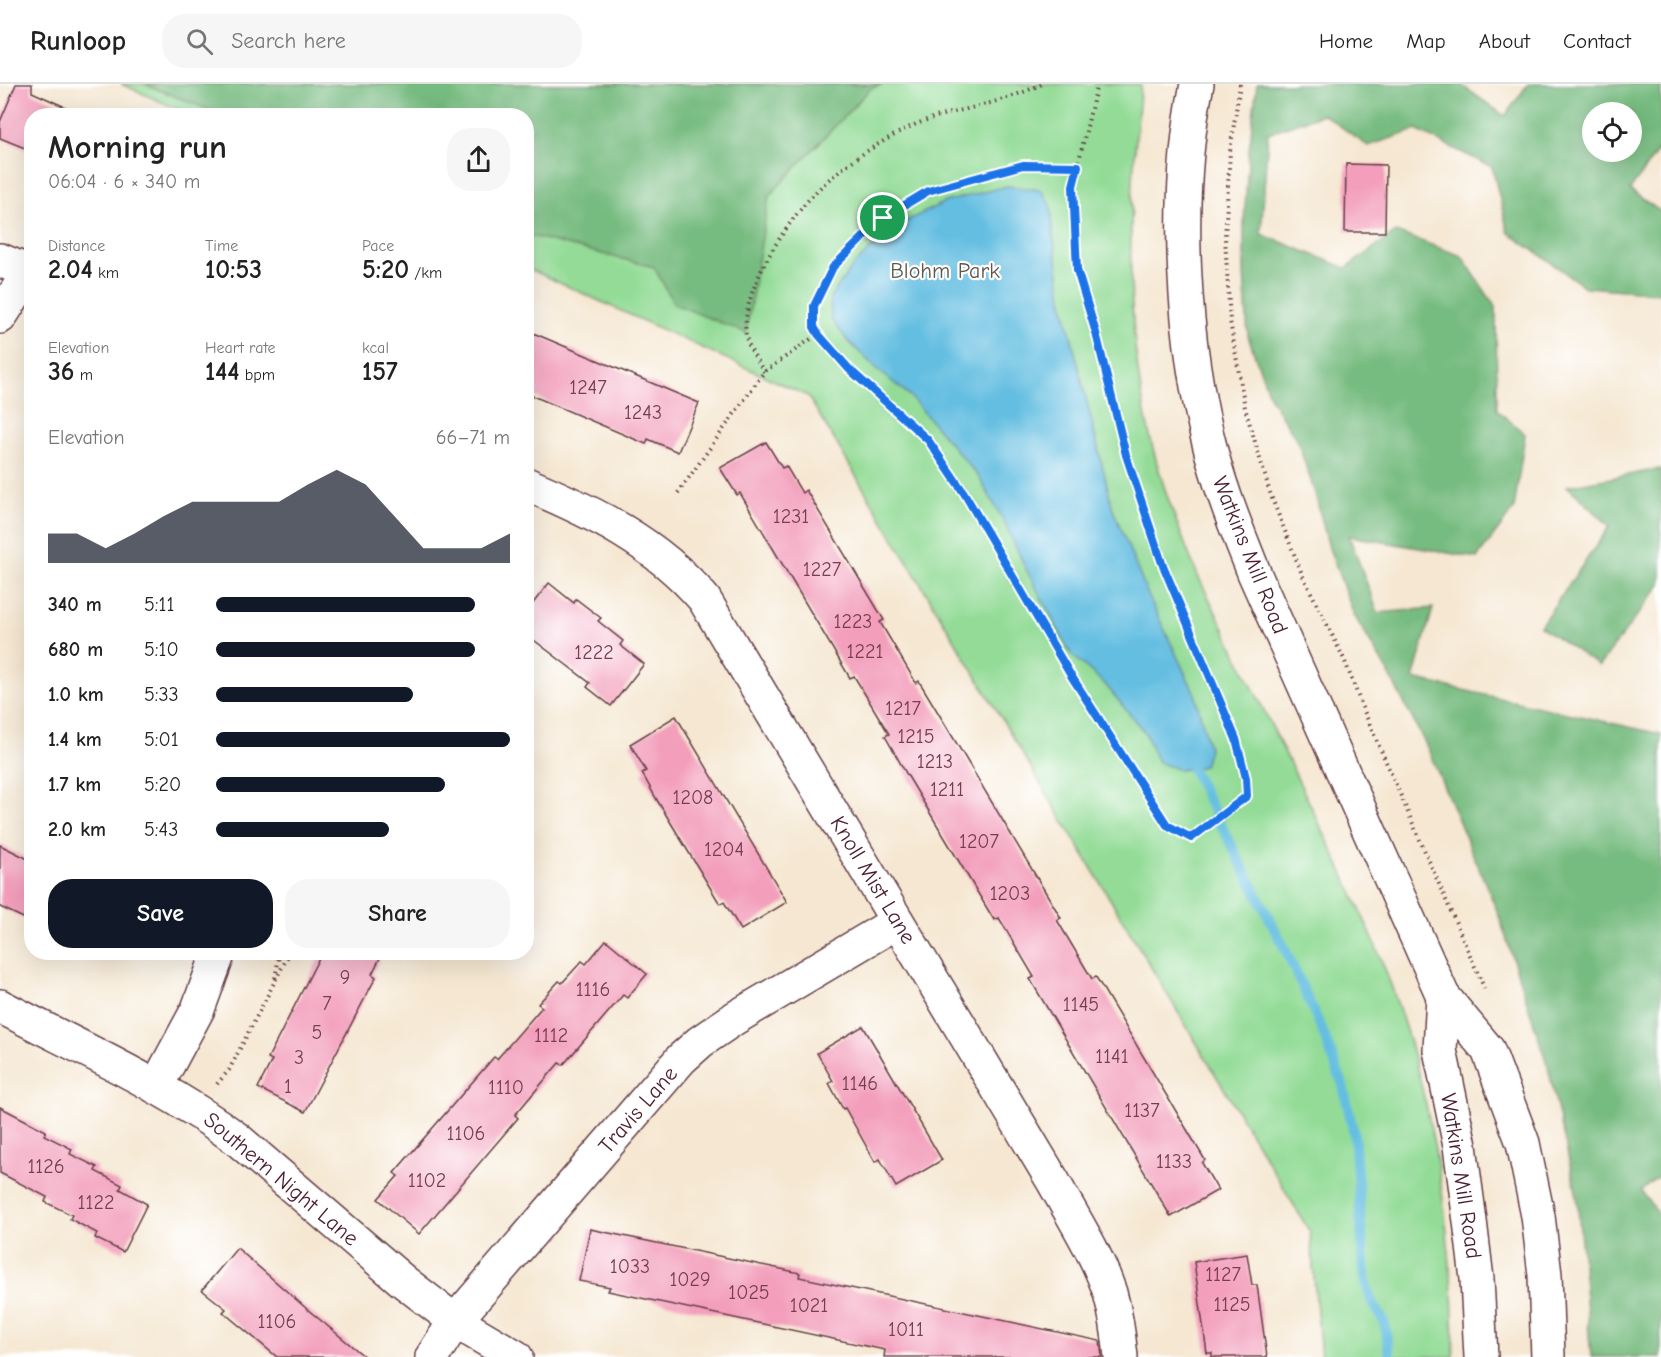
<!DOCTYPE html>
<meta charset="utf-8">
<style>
:root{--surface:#fff;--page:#f6f6f6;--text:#222;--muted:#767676;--line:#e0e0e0;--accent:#111827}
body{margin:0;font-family:"Comic Neue",sans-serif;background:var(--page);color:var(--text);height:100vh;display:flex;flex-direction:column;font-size:22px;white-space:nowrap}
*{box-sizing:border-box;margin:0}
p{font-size:20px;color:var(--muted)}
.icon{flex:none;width:33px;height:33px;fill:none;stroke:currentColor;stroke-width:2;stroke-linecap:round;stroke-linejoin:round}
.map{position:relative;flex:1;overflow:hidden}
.panel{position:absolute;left:24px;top:24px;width:510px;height:852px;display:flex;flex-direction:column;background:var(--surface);border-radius:24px;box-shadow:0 6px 24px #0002}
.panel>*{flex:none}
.buttons{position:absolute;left:1582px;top:18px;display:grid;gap:12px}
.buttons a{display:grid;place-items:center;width:60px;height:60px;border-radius:50%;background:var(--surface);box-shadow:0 6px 24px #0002;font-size:30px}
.pin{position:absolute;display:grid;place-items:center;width:51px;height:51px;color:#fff;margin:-26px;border:3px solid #fff;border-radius:50%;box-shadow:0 2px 6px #0007}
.round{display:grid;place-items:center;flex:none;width:63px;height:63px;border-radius:24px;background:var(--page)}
.summary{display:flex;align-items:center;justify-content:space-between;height:102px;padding:0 24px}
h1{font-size:33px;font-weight:700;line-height:45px}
.metrics{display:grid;grid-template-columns:repeat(3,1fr);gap:9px;height:102px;padding:6px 24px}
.metrics div{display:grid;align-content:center}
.metrics b{font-size:26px;font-weight:700}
.metrics small{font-size:16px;font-weight:400}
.metrics p{font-size:16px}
.chart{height:168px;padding:12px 24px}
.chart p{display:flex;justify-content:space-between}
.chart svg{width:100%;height:108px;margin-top:6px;fill:var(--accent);opacity:.7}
.button{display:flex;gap:12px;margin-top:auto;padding:12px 24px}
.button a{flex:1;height:69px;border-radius:24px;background:var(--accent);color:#fff;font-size:24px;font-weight:700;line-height:69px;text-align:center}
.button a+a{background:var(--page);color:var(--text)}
ul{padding:0 24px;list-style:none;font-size:20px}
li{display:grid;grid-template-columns:96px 72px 1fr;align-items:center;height:45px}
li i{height:15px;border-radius:8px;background:var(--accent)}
header{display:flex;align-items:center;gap:36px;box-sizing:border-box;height:84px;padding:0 30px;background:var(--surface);border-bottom:2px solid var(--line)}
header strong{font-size:28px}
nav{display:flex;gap:33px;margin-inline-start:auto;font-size:21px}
.search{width:420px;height:54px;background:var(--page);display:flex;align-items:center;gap:15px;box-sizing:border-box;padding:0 21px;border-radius:24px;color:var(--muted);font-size:22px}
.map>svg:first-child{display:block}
.green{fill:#93db96;stroke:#6e7d60;stroke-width:1.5}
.forest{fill:#76bb7f;stroke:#606d55;stroke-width:1.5;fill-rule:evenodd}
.water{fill:#64bee1;stroke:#576e86;stroke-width:1.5}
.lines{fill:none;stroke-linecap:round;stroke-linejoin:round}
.stream{stroke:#64bee1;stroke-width:10}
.building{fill:#f39ebb}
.minor-casing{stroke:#643d44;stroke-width:36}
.path{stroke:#643d44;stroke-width:4;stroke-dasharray:1.5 4.5;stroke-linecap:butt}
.minor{stroke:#fff;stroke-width:33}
.route-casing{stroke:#fff;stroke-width:12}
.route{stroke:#1a73e8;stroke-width:8}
.labels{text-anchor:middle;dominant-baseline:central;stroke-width:4.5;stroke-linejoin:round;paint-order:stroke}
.number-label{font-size:20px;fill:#743f4f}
.park-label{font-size:22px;fill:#60574b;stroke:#fff}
.street-label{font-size:22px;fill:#4a1f2b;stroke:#fff}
</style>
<header>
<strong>Runloop</strong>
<div class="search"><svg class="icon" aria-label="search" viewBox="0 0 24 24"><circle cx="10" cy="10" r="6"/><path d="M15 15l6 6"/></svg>Search here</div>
<nav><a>Home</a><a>Map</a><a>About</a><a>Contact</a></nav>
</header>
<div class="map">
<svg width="1661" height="1273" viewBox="0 0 1661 1273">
<rect width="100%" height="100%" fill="#fff"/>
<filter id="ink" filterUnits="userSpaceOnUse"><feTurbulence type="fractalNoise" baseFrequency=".0167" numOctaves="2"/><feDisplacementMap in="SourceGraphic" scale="12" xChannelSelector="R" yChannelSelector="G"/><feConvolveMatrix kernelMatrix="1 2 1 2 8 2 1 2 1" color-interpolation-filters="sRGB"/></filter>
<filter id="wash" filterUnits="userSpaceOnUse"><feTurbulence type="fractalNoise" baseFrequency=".008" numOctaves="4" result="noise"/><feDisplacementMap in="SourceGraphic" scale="24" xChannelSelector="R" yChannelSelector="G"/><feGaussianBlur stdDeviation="1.35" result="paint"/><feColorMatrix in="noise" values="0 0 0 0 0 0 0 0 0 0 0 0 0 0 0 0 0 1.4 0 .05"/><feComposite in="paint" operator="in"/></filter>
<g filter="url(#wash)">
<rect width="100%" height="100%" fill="#f5e7d1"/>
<!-- green -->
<path class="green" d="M121,0H1141C1128,125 1122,254 1156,376C1167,416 1182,454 1198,492C1235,567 1271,642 1308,716C1341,785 1375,852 1399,924C1437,1038 1453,1154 1454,1273H1321L1310,1148L808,312L527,184L526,32L191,31Z"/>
<!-- forest -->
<g class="forest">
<polygon points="144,0 883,0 870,5 769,112 746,249 674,220 654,183 527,151 526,32 222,31"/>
<path d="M1257,0H1460L1505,32L1528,0H1661V62L1630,106L1661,128V209L1585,203L1508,148L1492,83L1416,46L1368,62L1323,30L1268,49L1261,150L1346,184L1396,148L1462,172L1496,224L1497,326L1525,350L1514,425L1477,474L1349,452L1378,529L1433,524L1413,595L1661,650V1091L1641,1107L1661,1133V1273H1591L1577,1112L1548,983L1498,829L1427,663L1389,590L1354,531L1329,464L1314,406L1297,356L1270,314L1248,252L1244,190V136L1249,66ZM1632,28V68H1593V28Z"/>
<polygon points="1661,385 1661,500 1599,582 1540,542 1610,442 1567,402"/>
</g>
<!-- water -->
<polygon class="water" points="1007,102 1041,106 1051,122 1053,149 1063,219 1113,426 1148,511 1195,610 1209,664 1204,682 1180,686 1158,678 1145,649 1105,600 1071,570 1026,485 1003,436 978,392 909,311 878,286 847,256 831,235 830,213 853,182 894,143 945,118"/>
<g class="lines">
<!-- stream -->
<polyline class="stream" points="1185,671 1284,863 1320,941 1343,1001 1354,1050 1365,1194 1371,1216 1384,1237 1390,1273"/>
</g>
<g id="blocks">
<!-- building -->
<g class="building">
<polygon points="16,0 32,0 32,8 85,32 32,32 32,67 0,54 0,38"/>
<polygon points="1346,80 1386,81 1385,148 1345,148"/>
<polygon points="526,246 699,319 678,368 648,355 646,360 526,309"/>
<polygon points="766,358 782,384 786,382 802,409 806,406 884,536 880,538 916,599 919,597 951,650 1061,834 1057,836 1092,895 1096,893 1205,1076 1202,1079 1218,1106 1171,1133 1030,895 1034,893 999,834 994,836 906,689 885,652 889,650 854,592 850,594 740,409 737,411 720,384"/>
<polygon points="549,499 574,519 576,515 601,534 598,537 623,557 620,561 644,580 611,622 587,603 590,599 526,550 526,528"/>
<polygon points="676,632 787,818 741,846 724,818 720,820 657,716 642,689 646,687 630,660"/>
<polygon points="0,761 32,777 32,838 0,823"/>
<polygon points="606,856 647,890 627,914 623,911 563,981 559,979 515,1031 518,1034 419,1150 378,1115 398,1092 394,1089 494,973 497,975 542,923 538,920 559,897 562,899 582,877 586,880"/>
<polygon points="322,868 383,868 372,890 376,893 305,1028 258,1004 272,976 268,974"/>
<polygon points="863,942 942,1076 896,1103 880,1075 875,1078 845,1024 843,1025 829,999 833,997 817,969"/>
<polygon points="0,1023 46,1047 44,1051 72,1065 70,1070 97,1083 95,1087 122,1101 120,1105 147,1120 123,1168 95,1154 97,1149 70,1135 72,1131 45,1118 47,1113 0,1089"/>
<polygon points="590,1145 800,1189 799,1193 1100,1257 1102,1273 884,1273 885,1266 608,1207 610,1203 579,1197"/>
<polygon points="237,1164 307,1225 365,1273 277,1273 223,1228 226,1225 202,1206"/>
<polygon points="1247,1170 1252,1201 1257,1201 1267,1273 1212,1273 1212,1269 1207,1269 1194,1178"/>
</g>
</g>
</g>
<g filter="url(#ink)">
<use href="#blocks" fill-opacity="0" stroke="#643d44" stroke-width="1.5"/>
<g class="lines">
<!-- minor casing -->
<g class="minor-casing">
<g id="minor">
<path d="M1197,0C1174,114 1182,259 1212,371C1223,412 1239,451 1255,491L1443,912L1488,966L1523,1059L1538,1132L1545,1191L1548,1273"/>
<polyline points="0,176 32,189"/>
<polyline points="0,233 29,188"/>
<path d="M526,400C593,428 657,459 704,515L1053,1097C1073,1133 1097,1170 1110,1209C1116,1230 1119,1252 1121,1273"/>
<polyline points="1443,912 1440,966 1460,1062 1470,1137 1477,1195 1481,1273"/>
<path d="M0,922C80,964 165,1001 237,1055L403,1197L455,1237L516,1273"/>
<polyline points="156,1003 198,925 219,868"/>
<polyline points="432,1273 455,1237 681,975 700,958 735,934 897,838"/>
</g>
</g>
<!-- path -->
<g class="path">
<polyline points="1240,0 1230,67 1225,154 1230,237 1245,324 1271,412 1302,490 1344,575 1363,625 1486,908"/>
<polyline points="1078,82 1023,81 928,107 883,134 833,183 814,222 814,243 818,250 849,285 928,356 964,409 1070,590 1167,741 1191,754 1247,712 1246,694 1236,655 1162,479 1126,371 1096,249 1077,186 1073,102 1097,0"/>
<path d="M764,288C758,277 748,264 746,251C740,205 791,130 824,100C849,77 878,59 908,44C931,32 957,28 982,21C1003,16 1023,9 1042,0"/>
<polyline points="678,409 764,288 818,250"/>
<polyline points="275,894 280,868"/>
<polyline points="217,1000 229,986 290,868"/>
</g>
<!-- minor -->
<use href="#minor" class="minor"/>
</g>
</g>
<g class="lines" filter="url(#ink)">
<!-- route casing -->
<g class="route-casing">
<polygon id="route" points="1023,81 1078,82 1073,102 1077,186 1096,249 1126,371 1162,479 1236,655 1246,694 1247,712 1191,754 1167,741 1070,590 964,409 928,356 849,285 818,250 814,243 814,222 833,183 883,134 928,107"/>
</g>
<!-- route -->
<use href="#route" class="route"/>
</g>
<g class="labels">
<!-- number labels -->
<g class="number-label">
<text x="588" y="303">1247</text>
<text x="643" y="328">1243</text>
<text x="791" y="432">1231</text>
<text x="822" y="485">1227</text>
<text x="853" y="537">1223</text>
<text x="865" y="567">1221</text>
<text x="594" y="568">1222</text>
<text x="903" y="624">1217</text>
<text x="916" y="652">1215</text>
<text x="935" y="677">1213</text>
<text x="947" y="705">1211</text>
<text x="693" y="713">1208</text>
<text x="979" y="757">1207</text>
<text x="724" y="765">1204</text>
<text x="1010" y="809">1203</text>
<text x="345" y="893">9</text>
<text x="593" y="905">1116</text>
<text x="327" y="919">7</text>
<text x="1081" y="920">1145</text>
<text x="317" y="948">5</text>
<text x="551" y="951">1112</text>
<text x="1112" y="972">1141</text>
<text x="299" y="973">3</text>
<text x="860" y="999">1146</text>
<text x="288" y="1002">1</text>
<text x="506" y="1003">1110</text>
<text x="1142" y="1026">1137</text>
<text x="466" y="1049">1106</text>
<text x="1174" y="1077">1133</text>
<text x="46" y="1082">1126</text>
<text x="427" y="1096">1102</text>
<text x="96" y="1118">1122</text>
<text x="630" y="1182">1033</text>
<text x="1223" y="1190">1127</text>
<text x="690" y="1195">1029</text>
<text x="749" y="1208">1025</text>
<text x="1232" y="1220">1125</text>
<text x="809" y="1221">1021</text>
<text x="277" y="1237">1106</text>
<text x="906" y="1245">1011</text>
</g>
<!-- park labels -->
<g class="park-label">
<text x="945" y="187">Blohm Park</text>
</g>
<!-- street labels -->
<g class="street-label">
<text transform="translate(1250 471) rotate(68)">Watkins Mill Road</text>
<text transform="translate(873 796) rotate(59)">Knoll Mist Lane</text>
<text transform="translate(638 1026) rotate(-49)">Travis Lane</text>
<text transform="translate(1461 1092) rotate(81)">Watkins Mill Road</text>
<text transform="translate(281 1095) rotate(40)">Southern Night Lane</text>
</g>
</g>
</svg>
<div class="buttons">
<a><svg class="icon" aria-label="locate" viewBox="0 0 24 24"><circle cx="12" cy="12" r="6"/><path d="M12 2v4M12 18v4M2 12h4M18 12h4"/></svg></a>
</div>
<div class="pin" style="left:883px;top:134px;background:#1e9e55"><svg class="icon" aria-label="arrive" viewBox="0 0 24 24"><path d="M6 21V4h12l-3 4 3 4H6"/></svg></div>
<section class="panel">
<div class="summary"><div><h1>Morning run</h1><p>06:04 · 6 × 340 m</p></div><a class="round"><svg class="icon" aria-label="share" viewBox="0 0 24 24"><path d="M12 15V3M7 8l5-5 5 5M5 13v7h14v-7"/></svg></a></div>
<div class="metrics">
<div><p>Distance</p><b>2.04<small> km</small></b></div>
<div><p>Time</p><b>10:53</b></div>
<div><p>Pace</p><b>5:20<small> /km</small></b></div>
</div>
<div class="metrics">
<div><p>Elevation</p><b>36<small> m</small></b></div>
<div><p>Heart rate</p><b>144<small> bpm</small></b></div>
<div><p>kcal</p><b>157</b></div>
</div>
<div class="chart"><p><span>Elevation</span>66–71 m</p>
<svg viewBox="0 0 160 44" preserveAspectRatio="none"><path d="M0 44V32L10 32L20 38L30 32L40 25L50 19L60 19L70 19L80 19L90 12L100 6L110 12L120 25L130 38L140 38L150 38L160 32V44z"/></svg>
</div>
<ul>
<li><b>340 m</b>5:11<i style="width:88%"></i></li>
<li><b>680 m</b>5:10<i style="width:88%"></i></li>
<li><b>1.0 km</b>5:33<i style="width:67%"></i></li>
<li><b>1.4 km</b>5:01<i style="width:100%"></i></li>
<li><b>1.7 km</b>5:20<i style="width:78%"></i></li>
<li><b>2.0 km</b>5:43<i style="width:59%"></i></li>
</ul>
<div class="button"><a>Save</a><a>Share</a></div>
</section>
</div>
